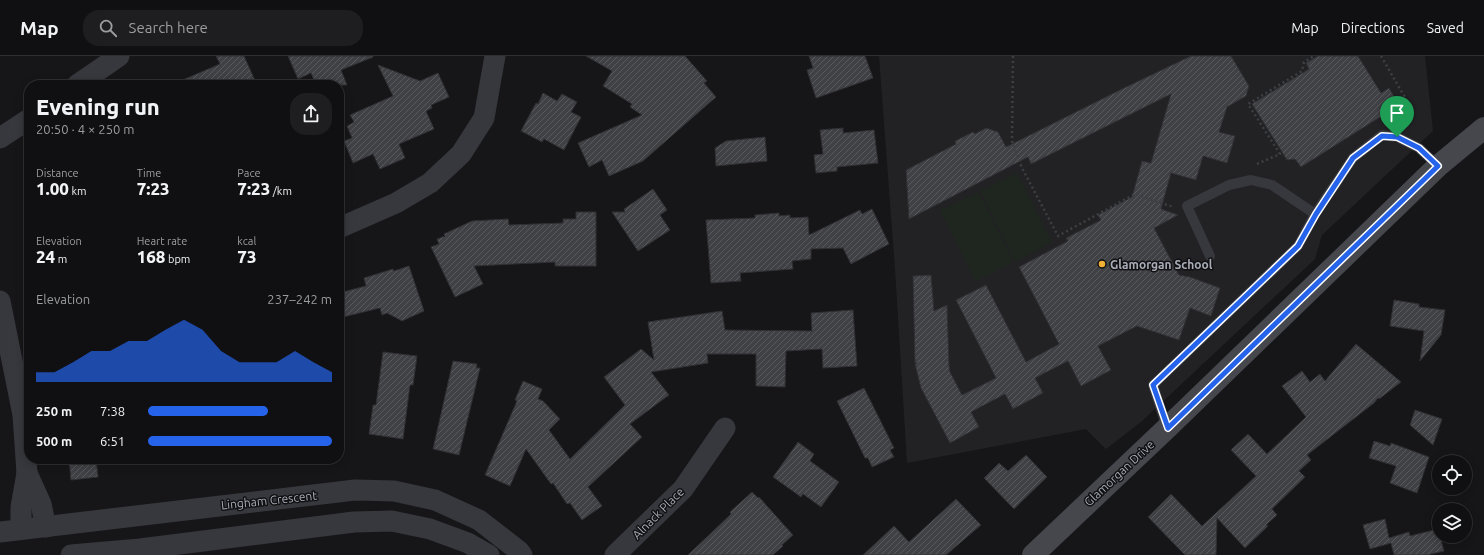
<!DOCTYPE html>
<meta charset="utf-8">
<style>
:root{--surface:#101012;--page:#1e1e20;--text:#f1f3f6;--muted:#9c9d9f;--line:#303032;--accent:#2563eb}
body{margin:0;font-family:Ubuntu,sans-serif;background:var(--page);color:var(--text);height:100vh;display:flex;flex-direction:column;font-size:15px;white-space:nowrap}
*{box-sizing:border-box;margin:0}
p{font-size:13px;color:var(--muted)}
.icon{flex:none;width:22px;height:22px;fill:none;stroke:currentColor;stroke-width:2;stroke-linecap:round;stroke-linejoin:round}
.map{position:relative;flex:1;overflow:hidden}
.details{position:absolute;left:24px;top:24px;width:320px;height:384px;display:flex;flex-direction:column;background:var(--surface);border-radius:16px;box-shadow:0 2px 10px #0003,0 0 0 1px var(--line)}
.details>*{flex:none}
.fabs{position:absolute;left:1432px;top:399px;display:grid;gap:8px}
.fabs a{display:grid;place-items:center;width:40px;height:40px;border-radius:50%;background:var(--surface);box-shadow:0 2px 10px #0003,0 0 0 1px var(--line);font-size:20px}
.pin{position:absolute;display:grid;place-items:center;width:34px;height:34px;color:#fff;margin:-41px -17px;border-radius:50% 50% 50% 0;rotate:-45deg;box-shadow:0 0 4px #0007}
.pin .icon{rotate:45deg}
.round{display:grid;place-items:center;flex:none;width:42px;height:42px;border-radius:16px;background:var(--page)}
.head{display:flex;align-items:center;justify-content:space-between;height:68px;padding:0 12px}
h1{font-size:22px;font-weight:800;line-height:30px}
.stats{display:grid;grid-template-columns:repeat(3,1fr);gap:6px;height:68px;padding:4px 12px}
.stats div{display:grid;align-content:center}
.stats b{font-size:17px;font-weight:800}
.stats small{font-size:11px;font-weight:400}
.stats p{font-size:11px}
.chart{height:112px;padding:8px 12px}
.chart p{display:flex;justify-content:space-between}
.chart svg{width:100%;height:72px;margin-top:4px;fill:var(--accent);opacity:.7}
ul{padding:0 12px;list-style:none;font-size:13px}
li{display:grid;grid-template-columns:64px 48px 1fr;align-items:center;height:30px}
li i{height:10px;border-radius:5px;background:var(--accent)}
header{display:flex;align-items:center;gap:24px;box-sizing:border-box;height:56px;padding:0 20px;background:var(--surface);border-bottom:1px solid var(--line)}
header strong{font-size:19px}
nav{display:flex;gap:22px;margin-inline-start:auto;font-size:14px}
.search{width:280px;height:36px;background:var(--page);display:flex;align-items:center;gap:10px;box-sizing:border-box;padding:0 14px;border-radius:16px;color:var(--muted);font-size:15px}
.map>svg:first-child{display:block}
.built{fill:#222225}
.grass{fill:#1e261f}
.building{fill:url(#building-hatch);stroke:#303034}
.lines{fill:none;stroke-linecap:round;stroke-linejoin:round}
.path{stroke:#3d3f44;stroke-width:2.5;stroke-dasharray:2 3;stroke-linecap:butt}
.lane{stroke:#37383d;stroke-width:10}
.street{stroke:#37383d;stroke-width:21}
.secondary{stroke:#45474d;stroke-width:22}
.route-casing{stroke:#fff;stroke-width:8}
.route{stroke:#2563eb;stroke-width:5}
.poi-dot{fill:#f2b134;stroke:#111113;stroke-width:1.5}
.labels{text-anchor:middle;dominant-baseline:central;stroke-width:3;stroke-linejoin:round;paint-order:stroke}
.poi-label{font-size:12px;font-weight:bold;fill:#a8adb8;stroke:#111113;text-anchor:start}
.street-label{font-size:12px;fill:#a8adb8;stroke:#111113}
</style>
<header>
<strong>Map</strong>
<div class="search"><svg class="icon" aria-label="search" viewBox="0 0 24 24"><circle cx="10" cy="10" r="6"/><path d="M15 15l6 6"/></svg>Search here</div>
<nav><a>Map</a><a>Directions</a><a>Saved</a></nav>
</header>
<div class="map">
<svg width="1484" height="499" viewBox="0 0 1484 499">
<defs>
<pattern id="building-hatch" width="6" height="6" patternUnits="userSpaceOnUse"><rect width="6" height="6" fill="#404145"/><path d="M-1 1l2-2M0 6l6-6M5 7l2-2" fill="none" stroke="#595a5e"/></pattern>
</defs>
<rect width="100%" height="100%" fill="#161618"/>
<!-- built -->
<polygon class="built" points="879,0 1425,0 1433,75 1322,179 1315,203 1141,366 1106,393 1086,373 907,407 895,213"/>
<!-- grass -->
<g class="grass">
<polygon points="1017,117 1052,187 1015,206 980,135"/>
<polygon points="978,136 1013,206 975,225 940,154"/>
</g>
<!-- building -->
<g class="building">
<polygon points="216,0 244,0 257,29 171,29 220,8"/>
<polygon points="288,0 373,0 373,1 341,14 347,29 316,29 311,17 298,23"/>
<polygon points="586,0 685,0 707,25 704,27 716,41 643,105 609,120 602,104 589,111 578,87 642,59 630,51 632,48 603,30 612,15"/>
<polygon points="809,0 865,0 873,22 816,42 807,14 813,12"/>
<polygon points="1191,0 1231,0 1249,30 1246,40 1227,51 1219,76 1235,80 1227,107 1203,100 1196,124 1171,117 1161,153 1178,159 1154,172 1179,219 1190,221 1220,232 1211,260 1190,252 1179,284 1137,270 1098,290 1111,314 1081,330 1068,305 1035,322 1043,337 1013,353 1005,338 971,356 979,371 950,387 921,332 915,308 917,307 915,307 913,220 931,219 934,255 947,249 949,310 950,316 962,339 996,322 956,244 986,229 1026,306 1059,288 1019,211 1068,185 1066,182 1101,164 1098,159 1132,141 1142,105 1151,107 1171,38 1031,108 1028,101 909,163 906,114 956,88 955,85 973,76 975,78 986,72 998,76 1006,91 1124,32"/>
<polygon points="1318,0 1358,0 1381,37 1389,32 1399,49 1301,111 1295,103 1287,104 1252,48 1309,13 1306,7"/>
<polygon points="378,9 420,25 438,17 449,41 431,49 432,52 426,55 434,73 399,88 405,102 380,113 373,98 353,107 344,85 352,82 347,70 354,66 350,59 393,40"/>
<polygon points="543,37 557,45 562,38 577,46 571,56 581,61 564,94 544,83 542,86 521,75 536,47 538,48"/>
<polygon points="843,72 843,77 874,74 878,107 837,111 837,115 816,117 814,99 823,98 820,74"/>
<polygon points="765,81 767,105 716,110 715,92 726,85"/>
<polygon points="653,133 667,154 660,159 670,174 638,195 612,156 625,156 624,153"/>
<polygon points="872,153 889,188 851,208 843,192 811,193 811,203 792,205 793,213 740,217 741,225 711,227 706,164 755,162 755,159 779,157 779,160 790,159 790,162 808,161 809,179 860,154 862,158"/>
<polygon points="576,156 596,156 596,210 555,210 555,206 474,210 483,228 455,241 431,191 439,188 437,183 445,180 444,178 472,165 508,163 509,169 563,167 563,163 576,163"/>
<polygon points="409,210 424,255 402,265 387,257 382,259 380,252 339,262 339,237 366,230 364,222 393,213 394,215"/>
<polygon points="1394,244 1419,248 1419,251 1445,254 1441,279 1420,305 1424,275 1390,270"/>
<polygon points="853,254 857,310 823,312 822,293 786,295 785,331 756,330 756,298 707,298 708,307 651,316 669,339 630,368 642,381 588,431 602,450 582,464 570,447 567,448 553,427 551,428 526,393 510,430 485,419 517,345 515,344 523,325 542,333 538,343 543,345 560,363 549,374 570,403 625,349 604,321 641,293 654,304 648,266 722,255 725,274 812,275 811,257"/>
<polygon points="1356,288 1401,326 1379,343 1378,342 1374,347 1307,399 1311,404 1299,415 1305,421 1272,453 1277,459 1266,469 1268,470 1245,492 1217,462 1216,499 1185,499 1148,461 1171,438 1202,470 1256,420 1231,394 1248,378 1267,398 1306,361 1282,330 1302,315 1310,326 1320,318 1325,325"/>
<polygon points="383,296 417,300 413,329 410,329 403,383 369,378 373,349 376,349"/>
<polygon points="453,305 477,308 476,312 480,312 459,399 433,393"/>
<polygon points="864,332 894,392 890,394 894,401 872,411 868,402 865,402 837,345"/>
<polygon points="1415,354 1442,363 1433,389 1410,369"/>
<polygon points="1374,385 1390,390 1391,387 1429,401 1417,437 1390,427 1396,410 1369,402"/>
<polygon points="798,386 814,398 810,405 839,426 821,451 803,438 801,441 773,421"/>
<polygon points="1026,399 1047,421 1014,453 984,422 999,407 1008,415"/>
<polygon points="69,403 96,403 98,421 71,424"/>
<polygon points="752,436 758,442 759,441 793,479 782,489 783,490 773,499 688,499 731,458 730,456"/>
<polygon points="956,443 981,469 946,499 863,499 894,470 909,486"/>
<polygon points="1385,463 1389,482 1409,476 1410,480 1438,473 1439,480 1440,480 1444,495 1427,499 1394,499 1391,487 1370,493 1363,469"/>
</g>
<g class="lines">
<!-- path -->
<g class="path">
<polyline points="1013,0 1012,85 1022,112 1058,180 1135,138 1170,150 1172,149"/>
<polyline points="1381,0 1407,45 1403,65"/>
<polyline points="1257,108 1280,98 1248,48 1302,15 1304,6 1314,0"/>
</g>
<!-- lane -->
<g class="lane">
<polyline points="1210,200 1187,150 1229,129 1251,124 1272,129 1315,158"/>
<polyline points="1167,372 1153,329 1298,190 1315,158 1353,102 1382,79 1397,81 1419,92 1438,110"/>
</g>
<!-- street -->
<g class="street">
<polyline points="77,29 119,0"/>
<polyline points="0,82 29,63"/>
<polyline points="339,172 396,147 430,127 461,98 484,62 495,0"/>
<polyline points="0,245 23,359 27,417 21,451 21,473"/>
<polyline points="27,417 41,448 46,471"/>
<polyline points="0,476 355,434 394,435 435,444 479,464 519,495 522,499"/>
<polyline points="71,499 140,493 354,466 392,465 430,473 468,487 489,499"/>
<polyline points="615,499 683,433 725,372"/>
</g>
<!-- secondary -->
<polyline class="secondary" points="1033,499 1167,372 1438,110 1484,72"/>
</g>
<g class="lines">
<!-- route casing -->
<g class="route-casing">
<polygon id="route" points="1382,80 1397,81 1419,92 1438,110 1168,372 1153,329 1298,190 1316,158 1353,102"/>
</g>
<!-- route -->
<use href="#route" class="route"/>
</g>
<!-- markers -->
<circle class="poi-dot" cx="1102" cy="208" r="4"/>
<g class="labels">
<!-- poi labels -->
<g class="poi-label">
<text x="1110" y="208">Glamorgan School</text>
</g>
<!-- street labels -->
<g class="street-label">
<text transform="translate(1119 417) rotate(-43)">Glamorgan Drive</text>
<text transform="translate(269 444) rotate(-6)">Lingham Crescent</text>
<text transform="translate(658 457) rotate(-45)">Alnack Place</text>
</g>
</g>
</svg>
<div class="fabs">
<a><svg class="icon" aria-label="locate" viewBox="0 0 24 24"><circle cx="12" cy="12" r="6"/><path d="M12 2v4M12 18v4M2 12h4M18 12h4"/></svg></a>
<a><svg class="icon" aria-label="layers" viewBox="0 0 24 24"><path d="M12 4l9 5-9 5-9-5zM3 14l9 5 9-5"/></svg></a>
</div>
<div class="pin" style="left:1397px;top:81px;background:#1e9e55"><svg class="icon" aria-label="arrive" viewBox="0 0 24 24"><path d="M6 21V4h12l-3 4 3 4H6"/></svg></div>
<section class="details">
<div class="head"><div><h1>Evening run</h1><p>20:50 · 4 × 250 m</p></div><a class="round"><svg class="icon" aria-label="share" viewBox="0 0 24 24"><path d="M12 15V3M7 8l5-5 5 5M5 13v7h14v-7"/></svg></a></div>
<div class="stats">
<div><p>Distance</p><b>1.00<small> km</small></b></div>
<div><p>Time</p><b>7:23</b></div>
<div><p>Pace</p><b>7:23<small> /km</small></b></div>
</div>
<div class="stats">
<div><p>Elevation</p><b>24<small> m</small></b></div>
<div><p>Heart rate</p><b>168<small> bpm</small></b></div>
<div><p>kcal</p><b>73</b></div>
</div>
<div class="chart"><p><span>Elevation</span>237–242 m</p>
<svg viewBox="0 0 160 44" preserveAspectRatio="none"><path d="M0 44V38L10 38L20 32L30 25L40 25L50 19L60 19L70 12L80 6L90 12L100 25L110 32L120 32L130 32L140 25L150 32L160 38V44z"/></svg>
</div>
<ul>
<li><b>250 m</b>7:38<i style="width:65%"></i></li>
<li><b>500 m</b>6:51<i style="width:100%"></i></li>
</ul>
</section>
</div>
